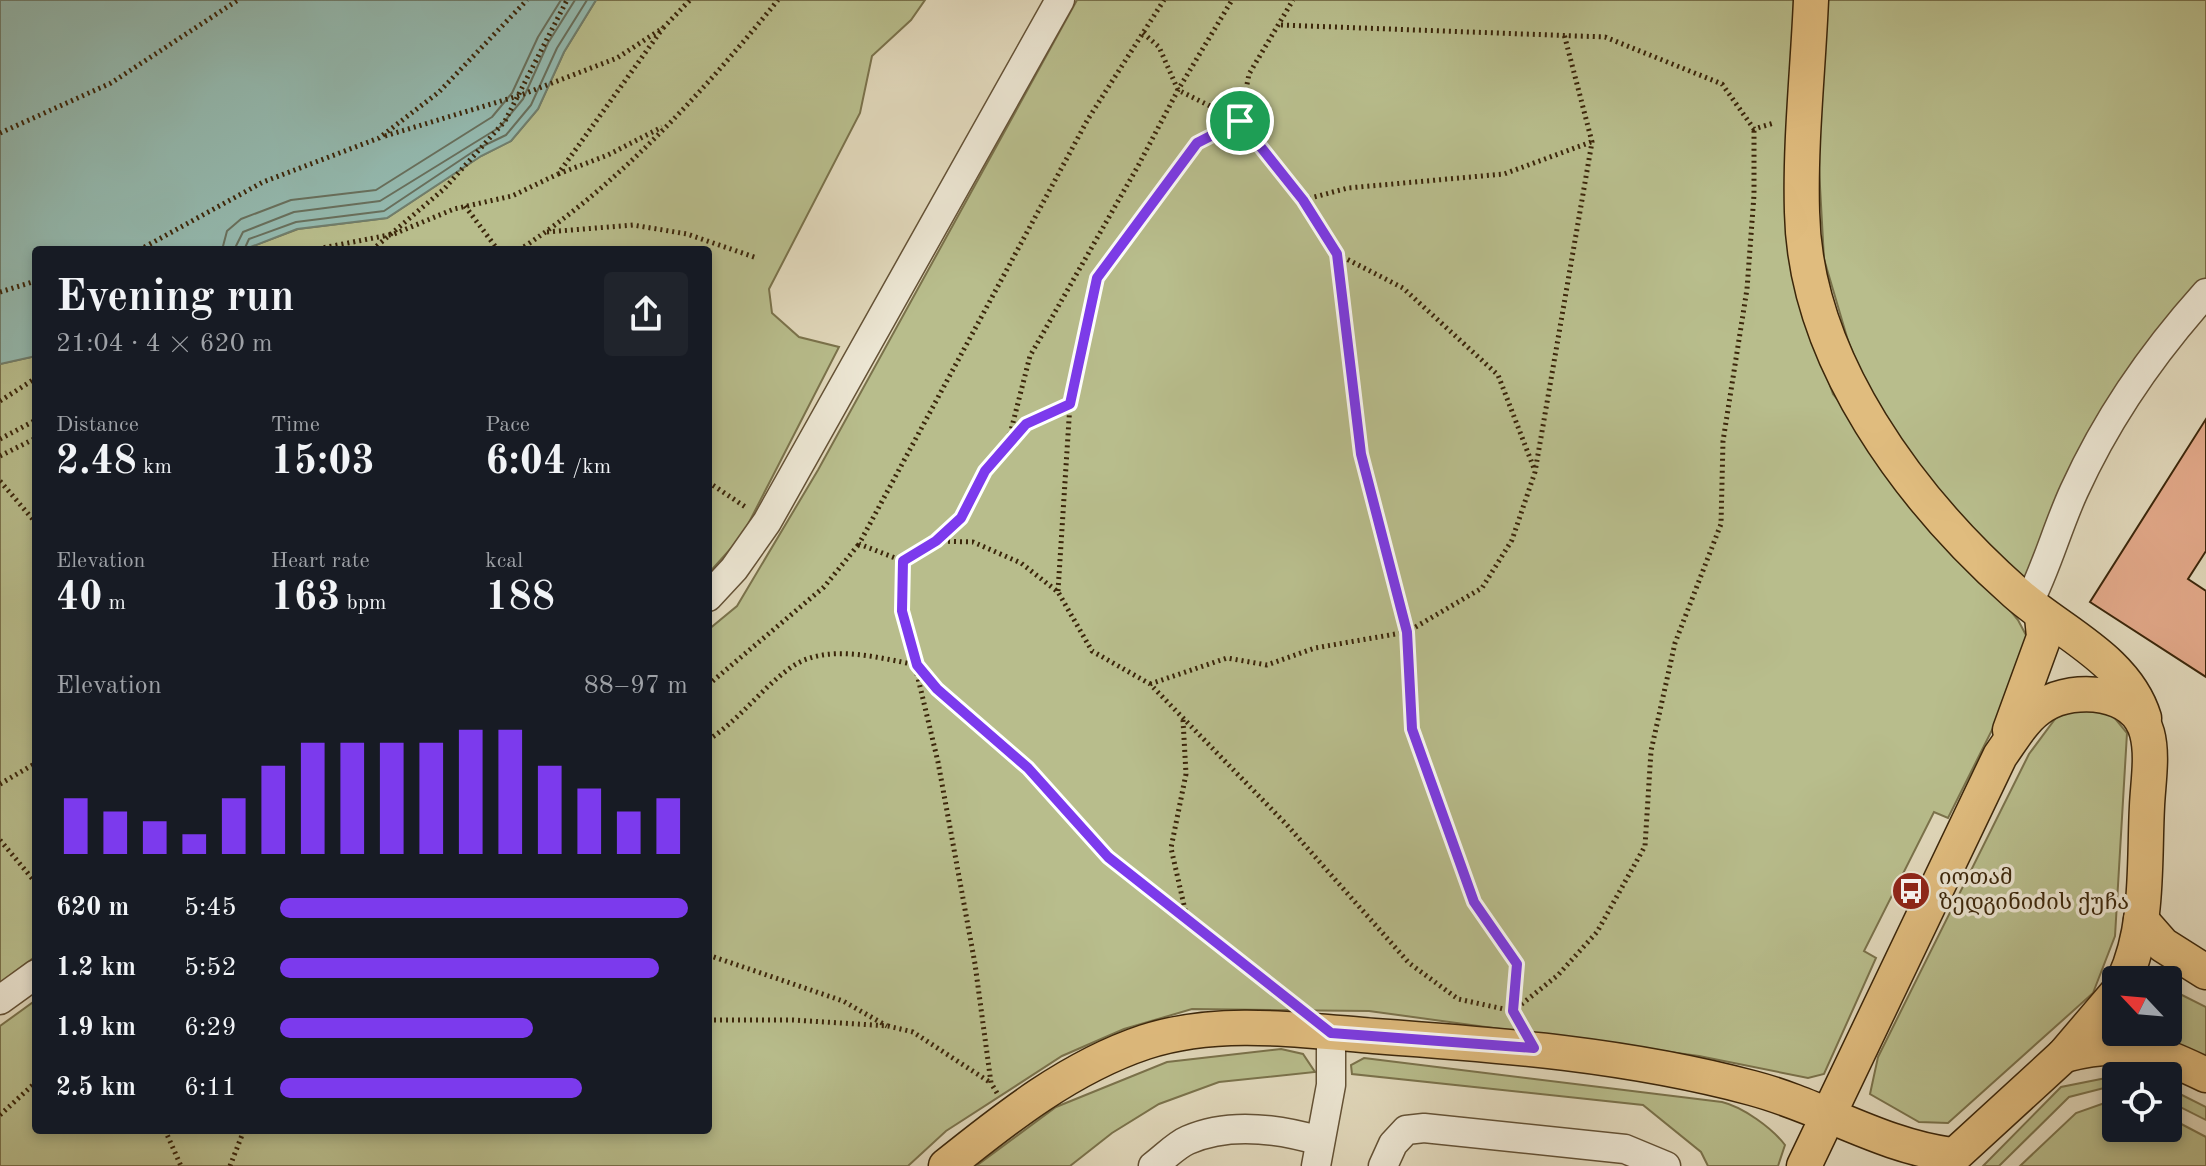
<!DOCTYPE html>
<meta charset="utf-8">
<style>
:root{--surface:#171b24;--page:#20242c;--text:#f1f3f6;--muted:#9ea1a6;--accent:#7c3aed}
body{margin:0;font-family:"Old Standard TT","Noto Serif Georgian",serif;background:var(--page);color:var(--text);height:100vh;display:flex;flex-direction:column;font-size:30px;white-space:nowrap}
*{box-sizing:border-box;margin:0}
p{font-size:26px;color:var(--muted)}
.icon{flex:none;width:44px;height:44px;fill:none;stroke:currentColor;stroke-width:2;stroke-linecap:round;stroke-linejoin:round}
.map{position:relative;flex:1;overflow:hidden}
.drawer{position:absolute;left:32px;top:246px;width:680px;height:888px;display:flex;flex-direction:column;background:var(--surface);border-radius:8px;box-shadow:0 4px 12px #0003}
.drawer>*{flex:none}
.needle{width:52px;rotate:296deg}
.controls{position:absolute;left:2102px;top:966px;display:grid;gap:16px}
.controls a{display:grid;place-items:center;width:80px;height:80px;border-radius:8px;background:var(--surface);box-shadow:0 4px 12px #0003;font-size:40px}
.pin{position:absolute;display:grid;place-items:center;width:68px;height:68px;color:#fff;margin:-34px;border:4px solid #fff;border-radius:50%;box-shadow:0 2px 8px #0007}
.round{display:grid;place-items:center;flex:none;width:84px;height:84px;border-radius:8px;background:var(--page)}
.headline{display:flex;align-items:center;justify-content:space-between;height:136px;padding:0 24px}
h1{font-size:44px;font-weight:700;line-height:60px}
.figures{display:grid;grid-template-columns:repeat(3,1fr);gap:12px;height:136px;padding:8px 24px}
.figures div{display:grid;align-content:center}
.figures b{font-size:40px;font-weight:700}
.figures small{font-size:22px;font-weight:400}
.figures p{font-size:22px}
.chart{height:224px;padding:16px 24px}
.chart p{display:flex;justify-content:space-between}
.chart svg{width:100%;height:144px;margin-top:8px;stroke:var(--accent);stroke-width:6}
ul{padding:0 24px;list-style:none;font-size:26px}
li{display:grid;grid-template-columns:128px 96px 1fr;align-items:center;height:60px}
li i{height:20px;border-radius:10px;background:var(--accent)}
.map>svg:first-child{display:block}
.green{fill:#b8bd8c;stroke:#7a724b;stroke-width:2}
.water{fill:#94bab0;stroke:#707f6e;stroke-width:2}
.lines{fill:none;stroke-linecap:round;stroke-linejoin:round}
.shore{stroke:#68705d;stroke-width:2}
.building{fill:#e3a98a;stroke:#3b260a;stroke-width:2}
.minor-casing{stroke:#645236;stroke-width:31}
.major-casing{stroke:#3b260a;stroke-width:37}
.path{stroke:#3b260a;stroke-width:5;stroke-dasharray:2 4;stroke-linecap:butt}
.minor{stroke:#ece6d3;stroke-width:28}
.major{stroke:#e0bc7e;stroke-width:34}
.route-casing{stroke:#fff;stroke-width:16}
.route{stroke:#7c3aed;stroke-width:10}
.labels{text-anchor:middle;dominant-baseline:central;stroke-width:7;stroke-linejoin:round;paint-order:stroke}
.poi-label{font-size:22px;fill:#3b260a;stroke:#ece6d3;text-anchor:start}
</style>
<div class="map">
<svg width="2206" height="1166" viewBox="0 0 2206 1166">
<rect width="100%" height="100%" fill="#e1d8bb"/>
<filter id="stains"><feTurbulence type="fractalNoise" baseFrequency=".0025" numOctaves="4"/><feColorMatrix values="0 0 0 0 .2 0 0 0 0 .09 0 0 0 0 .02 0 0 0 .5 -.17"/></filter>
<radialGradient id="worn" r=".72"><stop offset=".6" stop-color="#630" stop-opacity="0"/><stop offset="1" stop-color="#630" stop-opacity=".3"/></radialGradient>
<!-- green -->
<g class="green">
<polygon points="596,0 925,0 911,20 872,56 860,113 769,289 772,313 799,337 839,347 742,536 708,574 708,250 243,250 298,229 387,218 481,156 511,141 538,109 564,52"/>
<polygon points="1077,0 1801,0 1801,301 1833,394 2018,620 2027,637 2023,668 1948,818 1934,812 1864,951 1876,958 1824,1074 1808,1078 1699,1056 1369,1011 1192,1009 1124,1029 1062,1056 946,1131 908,1166 0,1166 0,1026 36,1000 36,1130 708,1130 708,630 737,606 818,470"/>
<polygon points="1825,0 2206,0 2206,278 2167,321 2032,585 1947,508 1881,417 1849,344 1824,259 1817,132"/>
<polygon points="36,356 36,956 0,983 0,364"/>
<polygon points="2061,711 2109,711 2127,733 2115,936 2093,993 1948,1123 1919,1122 1870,1094 1878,1057 2029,754"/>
<polygon points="2168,988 2206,1007 2206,1070 2129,1032 2168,1032"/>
<polygon points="1281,1049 1303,1054 1315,1072 1219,1082 1159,1104 1112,1133 1070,1166 976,1166 1056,1107 1167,1062"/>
<path d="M1364,1058L1722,1102C1743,1107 1772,1128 1785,1145L1778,1166H1708L1701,1152L1643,1105L1352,1074L1351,1065Z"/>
<polygon points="2136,1072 2144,1076 2116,1076 2116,1085 2069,1097 1999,1166 1983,1166 2061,1087"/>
<polygon points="2168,1088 2206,1107 2206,1120 2168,1101"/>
<polygon points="2116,1099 2116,1128 2168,1128 2168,1117 2206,1137 2206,1166 2020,1166 2076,1113"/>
</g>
<!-- water -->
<polygon class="water" points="0,0 596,0 564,52 538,109 511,141 481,156 387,218 297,229 243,250 36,250 36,356 0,364"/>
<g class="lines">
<!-- shore -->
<g class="shore">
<polyline points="222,250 227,231 241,219 291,200 376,190 492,117 512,93 538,37 561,0"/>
<polyline points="234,250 243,232 294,212 380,201 500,127 523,99 548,43 575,0"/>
<polyline points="244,250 249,239 296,222 384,211 477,149 506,135 531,105 557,48 587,0"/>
</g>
</g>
<!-- building -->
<polygon class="building" points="2206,419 2206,551 2188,579 2206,591 2206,677 2090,602"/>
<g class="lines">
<!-- minor casing -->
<g class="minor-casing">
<g id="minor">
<polyline points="708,597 734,569 767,522 1060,0"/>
<path d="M2028,604C2047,567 2057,528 2074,491C2107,418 2153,352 2206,293"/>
<polyline points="0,1000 36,974"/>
<path d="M1153,1166C1164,1158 1176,1145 1188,1140C1229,1122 1279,1129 1320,1141"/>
<polyline points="1316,1166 1331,1085 1331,1033"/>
<polyline points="1383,1166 1393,1144 1406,1130 1424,1128 1625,1149 1666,1166"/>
</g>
</g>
<!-- major casing -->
<g class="major-casing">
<g id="major">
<path d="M1811,0C1808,70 1800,142 1802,212C1805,360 1911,500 2016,593C2060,632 2126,659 2144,718"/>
<polyline points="2010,730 2044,637 2042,616"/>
<polyline points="2141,920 2163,945 2206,972"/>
<path d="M2064,1055C2124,1039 2152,1049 2206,1075"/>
<path d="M946,1166C1007,1117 1070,1067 1145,1042C1217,1018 1301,1030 1374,1036C1501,1045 1629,1055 1752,1088C1821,1106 1881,1146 1952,1155"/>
<path d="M1804,1166L2000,756C2013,738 2024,717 2044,705C2075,686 2136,690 2147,733C2153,755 2148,783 2147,806C2144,863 2149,927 2124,980"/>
<polyline points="1943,1166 2064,1055 2116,994"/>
</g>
</g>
<!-- path -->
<g class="path">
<polyline points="1281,25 1605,37 1722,84 1754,129 1774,123"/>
<polyline points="1143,33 1159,47 1178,90 1240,121 1303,200 1337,254 1361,454 1407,632 1412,729 1474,902 1517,964 1513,1011"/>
<polyline points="0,133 111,83 238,0"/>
<polyline points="385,136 521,95 617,58 663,28 690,0"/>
<polyline points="558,174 608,155 662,127"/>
<polyline points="1303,200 1348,188 1504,174 1591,142"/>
<polyline points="465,206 498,250"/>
<polyline points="547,232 633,225 687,234 757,258"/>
<polyline points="139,250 263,182 379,138 439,92 527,0"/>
<polyline points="312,250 394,234 454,209 512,196 558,174 663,28"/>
<polyline points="372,250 444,189 505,121 567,0"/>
<path d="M519,250C619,185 703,92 778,0"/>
<polyline points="1337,254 1403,288 1498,375 1535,471"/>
<polyline points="0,292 36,281"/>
<polyline points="0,401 36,378"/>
<polyline points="0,439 36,420"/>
<polyline points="1007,446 1030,356 1138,166 1178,90 1232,0"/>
<polyline points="0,456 36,438"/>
<polyline points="0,481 36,523"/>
<polyline points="708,482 747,508"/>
<polyline points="936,541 973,542 1021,563 1058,592 1092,651 1150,684 1287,825 1409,963 1458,999 1513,1011 1558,975 1597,932 1645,846 1651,751 1675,643 1721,524 1723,441 1747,289 1754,195 1754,129"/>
<polyline points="903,561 936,541 961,518 985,471 1026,424 1069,404"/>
<polyline points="1058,591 1070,404 1097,278 1197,143 1240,121 1249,74 1293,0"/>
<polyline points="1150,684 1227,658 1267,665 1315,648 1407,632 1482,588 1512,540 1535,472 1592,142 1564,34"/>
<polyline points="708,685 824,587 859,544"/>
<polyline points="1183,720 1186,774 1171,848 1186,914"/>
<path d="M708,740C741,719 762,687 793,666C828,643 879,658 917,665L937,689L1028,768L1108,857L1294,1001"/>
<polyline points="0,784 36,763"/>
<polyline points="0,840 36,883"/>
<polyline points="708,955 843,1001 887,1026"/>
<polyline points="708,1020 793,1020 888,1026 913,1032 991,1083"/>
<polyline points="997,1093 991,1083 975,964 938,762 902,611 903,561 859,544 1088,119 1164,0"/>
<polyline points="0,1115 36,1082"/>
<polyline points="165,1130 181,1166"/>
<polyline points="230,1166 244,1130"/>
</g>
<!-- minor -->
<use href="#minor" class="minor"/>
<!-- major -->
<use href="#major" class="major"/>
</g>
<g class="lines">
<!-- route casing -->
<g class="route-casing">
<polygon id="route" points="1240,121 1303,200 1337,254 1361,454 1407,632 1412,729 1474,902 1517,964 1513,1011 1534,1048 1331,1033 1108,857 1028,768 937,689 917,665 902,611 903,561 936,541 961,518 985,471 1026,424 1070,404 1097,278 1197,143"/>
</g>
<!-- route -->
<use href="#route" class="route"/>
</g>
<!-- icons -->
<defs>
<g id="bus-disc" transform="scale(2)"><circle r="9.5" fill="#8f2418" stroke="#ece6d3"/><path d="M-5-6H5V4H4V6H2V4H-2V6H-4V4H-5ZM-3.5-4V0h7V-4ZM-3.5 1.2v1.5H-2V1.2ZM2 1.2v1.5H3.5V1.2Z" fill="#fff"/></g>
</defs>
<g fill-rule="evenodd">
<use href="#bus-disc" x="1911" y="891"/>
</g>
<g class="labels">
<!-- poi labels -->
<g class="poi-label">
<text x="1939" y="878">იოთამ<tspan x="1939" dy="25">ზედგინიძის ქუჩა</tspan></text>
</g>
</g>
<rect width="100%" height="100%" filter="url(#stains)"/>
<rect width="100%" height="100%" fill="url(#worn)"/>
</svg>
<div class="controls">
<a><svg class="needle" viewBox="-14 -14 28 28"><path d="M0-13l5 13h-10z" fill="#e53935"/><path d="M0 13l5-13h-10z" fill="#9ea1a6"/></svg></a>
<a><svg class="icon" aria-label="locate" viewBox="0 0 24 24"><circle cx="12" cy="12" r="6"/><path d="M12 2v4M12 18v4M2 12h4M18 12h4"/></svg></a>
</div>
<div class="pin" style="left:1240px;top:121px;background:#1e9e55"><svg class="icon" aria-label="arrive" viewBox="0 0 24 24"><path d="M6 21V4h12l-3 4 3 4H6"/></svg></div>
<section class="drawer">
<div class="headline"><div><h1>Evening run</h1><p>21:04 · 4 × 620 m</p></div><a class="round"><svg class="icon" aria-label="share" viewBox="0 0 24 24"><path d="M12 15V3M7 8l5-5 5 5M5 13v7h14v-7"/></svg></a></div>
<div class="figures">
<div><p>Distance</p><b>2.48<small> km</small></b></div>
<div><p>Time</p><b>15:03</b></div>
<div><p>Pace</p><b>6:04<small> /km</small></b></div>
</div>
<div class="figures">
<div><p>Elevation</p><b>40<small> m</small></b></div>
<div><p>Heart rate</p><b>163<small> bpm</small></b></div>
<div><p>kcal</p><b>188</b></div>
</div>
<div class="chart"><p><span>Elevation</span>88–97 m</p>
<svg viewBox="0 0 160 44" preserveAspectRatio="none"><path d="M5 44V27M15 44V31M25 44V34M35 44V38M45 44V27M55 44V17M65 44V10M75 44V10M85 44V10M95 44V10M105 44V6M115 44V6M125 44V17M135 44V24M145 44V31M155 44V27"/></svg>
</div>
<ul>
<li><b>620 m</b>5:45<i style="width:100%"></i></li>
<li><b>1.2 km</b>5:52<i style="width:93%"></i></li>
<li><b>1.9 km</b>6:29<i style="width:62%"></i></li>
<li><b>2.5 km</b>6:11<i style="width:74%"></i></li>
</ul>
</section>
</div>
